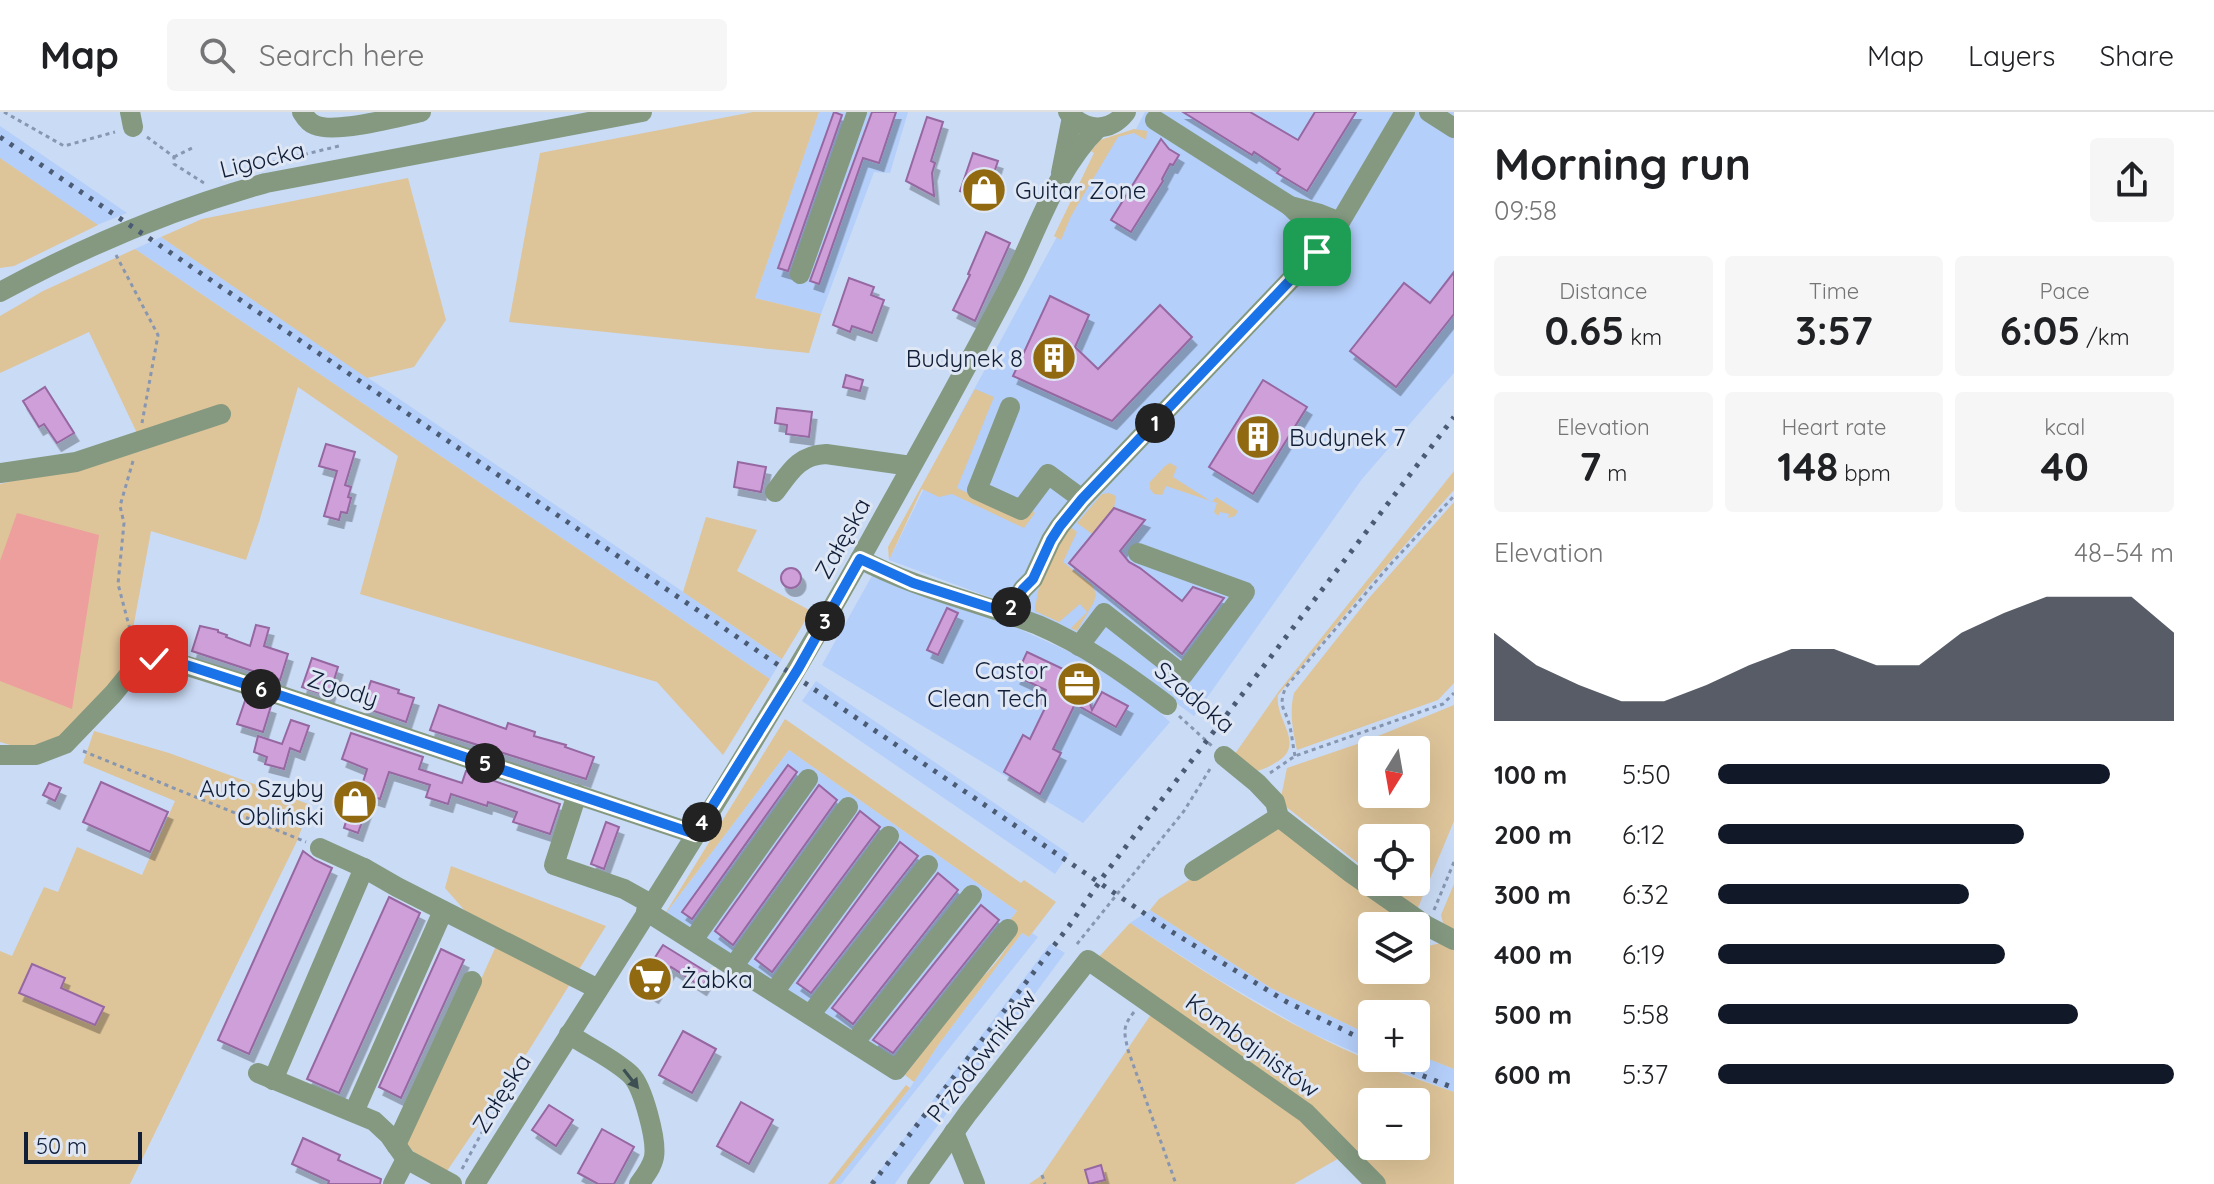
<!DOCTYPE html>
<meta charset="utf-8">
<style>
:root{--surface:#fff;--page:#f6f6f6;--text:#202124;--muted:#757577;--line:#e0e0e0;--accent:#111827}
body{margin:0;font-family:Quicksand,sans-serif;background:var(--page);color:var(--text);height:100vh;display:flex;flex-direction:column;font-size:30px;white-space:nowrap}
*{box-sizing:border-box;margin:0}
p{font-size:26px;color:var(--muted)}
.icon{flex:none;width:44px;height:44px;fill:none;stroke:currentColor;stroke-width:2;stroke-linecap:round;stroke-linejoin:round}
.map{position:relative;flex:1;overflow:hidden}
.panel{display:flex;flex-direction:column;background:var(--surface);width:760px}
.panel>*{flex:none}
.needle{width:52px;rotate:191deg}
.controls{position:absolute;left:1358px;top:624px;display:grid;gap:16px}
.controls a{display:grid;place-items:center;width:72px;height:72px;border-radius:8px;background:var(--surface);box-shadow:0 8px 32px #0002;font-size:40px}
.scale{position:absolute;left:24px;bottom:20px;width:118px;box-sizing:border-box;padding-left:8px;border:4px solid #101e37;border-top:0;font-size:22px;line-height:28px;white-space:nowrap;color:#101e37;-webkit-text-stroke:6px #dfe7f5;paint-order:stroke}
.pin{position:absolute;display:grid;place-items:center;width:68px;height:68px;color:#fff;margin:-34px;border-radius:16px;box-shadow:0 4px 12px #0006}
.km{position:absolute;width:40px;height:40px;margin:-20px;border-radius:50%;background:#222;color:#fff;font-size:22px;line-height:40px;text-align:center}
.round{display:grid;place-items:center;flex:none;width:84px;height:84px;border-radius:8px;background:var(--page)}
.head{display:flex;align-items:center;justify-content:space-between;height:136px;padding:0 40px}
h1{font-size:44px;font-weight:700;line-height:60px}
.figures{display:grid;grid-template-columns:repeat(3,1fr);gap:12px;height:136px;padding:8px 40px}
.figures div{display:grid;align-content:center;border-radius:8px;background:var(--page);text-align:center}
.figures b{font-size:40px;font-weight:700}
.figures small{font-size:22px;font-weight:400}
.figures p{font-size:22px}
.chart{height:224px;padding:16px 40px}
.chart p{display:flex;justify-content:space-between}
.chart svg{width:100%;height:144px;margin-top:8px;fill:var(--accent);opacity:.7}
ul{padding:0 40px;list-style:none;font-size:26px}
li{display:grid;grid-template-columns:128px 96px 1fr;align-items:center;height:60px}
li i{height:20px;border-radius:10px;background:var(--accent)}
header{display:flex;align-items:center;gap:48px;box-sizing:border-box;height:112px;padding:0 40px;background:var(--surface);border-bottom:2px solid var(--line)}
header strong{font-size:38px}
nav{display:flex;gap:44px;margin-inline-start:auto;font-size:28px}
.search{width:560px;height:72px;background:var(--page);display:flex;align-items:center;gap:20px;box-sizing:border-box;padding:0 28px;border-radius:8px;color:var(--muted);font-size:30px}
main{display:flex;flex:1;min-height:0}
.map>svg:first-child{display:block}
.built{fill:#b4cffa}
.green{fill:#dec499;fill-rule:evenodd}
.water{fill:#ed9f9e}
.building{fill:#ce9fd8;stroke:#9667a1;stroke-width:2;filter:url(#shadow)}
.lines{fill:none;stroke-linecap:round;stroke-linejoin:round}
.path{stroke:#8797b1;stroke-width:3;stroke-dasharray:4 4;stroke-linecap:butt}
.minor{stroke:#849980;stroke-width:20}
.rail{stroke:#4c5b74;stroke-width:5;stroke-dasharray:4 8;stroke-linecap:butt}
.oneway{fill:#3e4f54}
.route-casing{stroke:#fff;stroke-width:16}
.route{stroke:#1a73e8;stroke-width:10}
.labels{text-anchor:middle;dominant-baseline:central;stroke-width:6;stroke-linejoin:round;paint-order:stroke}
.street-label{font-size:24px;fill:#101e37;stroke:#dfe7f5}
.poi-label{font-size:24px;fill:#101e37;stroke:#dfe7f5;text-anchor:start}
</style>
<header>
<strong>Map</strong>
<div class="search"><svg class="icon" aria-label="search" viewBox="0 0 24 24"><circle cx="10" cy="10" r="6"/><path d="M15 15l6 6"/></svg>Search here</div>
<nav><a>Map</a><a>Layers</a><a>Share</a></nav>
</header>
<main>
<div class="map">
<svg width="1454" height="1072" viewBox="0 0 1454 1072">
<defs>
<filter id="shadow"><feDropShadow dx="4.5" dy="8" stdDeviation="0" flood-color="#0004"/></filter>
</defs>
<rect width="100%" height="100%" fill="#cadbf5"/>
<!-- built -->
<g class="built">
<polygon points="819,0 908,0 890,61 874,60 821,202 755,186"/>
<polygon points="1145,0 1454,0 1454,261 1362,367 1194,604 1126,555 1080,528 989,485 889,448 958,307 1110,27 1135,19"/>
<polygon points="0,14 127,101 97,113 0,46"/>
<polygon points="161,125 782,547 770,567 135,137"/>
<polygon points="873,462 995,506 1079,544 1132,575 1170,610 1083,711 822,553"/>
<polygon points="816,569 1069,742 1055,762 802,589"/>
<polygon points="789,638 1017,799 895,953 663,805"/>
<polygon points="1150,798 1271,876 1372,924 1372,946 1416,946 1416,942 1454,957 1454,980 1386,954 1309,920 1216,866 1130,811"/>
<polygon points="1022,821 1029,825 1032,821 1038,825 841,1072 834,1072 910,976 939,932"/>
<polygon points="1050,832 1065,841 896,1070 895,1072 870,1072"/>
</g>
<!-- green -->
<g class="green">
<polygon points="753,0 819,0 755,186 821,202 809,241 509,210 540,41"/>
<polygon points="1134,17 1147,19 1146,28 1134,21 1118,25 1071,104 1061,128 1054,124 1094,41 1091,39 1100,28"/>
<polygon points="0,46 98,113 14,154 0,156"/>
<polygon points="408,66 446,208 414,255 367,266 161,125 202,107"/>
<polygon points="135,137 770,567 723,643 657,570 360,482 398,344 298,275 259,410 246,448 151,419 130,533 140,545 65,623 24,637 0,630 0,372 145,338 89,220 0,261 0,204 43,179"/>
<polygon points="975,277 994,285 957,376 1022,406 1030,397 1035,401 1024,416 952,382 939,385 922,377 889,448 888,435"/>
<polygon points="1170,351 1177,355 1173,365 1212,390 1216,385 1238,399 1235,404 1228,406 1229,402 1220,400 1218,404 1214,400 1217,391 1166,374 1162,383 1154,382 1150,377 1150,370 1165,354"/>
<path d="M1454,359V378L1372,470L1278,583C1274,608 1308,633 1275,651C1267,656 1260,659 1251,660L1232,646L1279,579Z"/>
<polygon points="1109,381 1116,384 1114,396 1092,422 1077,411 1102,382"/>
<path d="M1454,390V571L1438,588L1297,638C1293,618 1289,601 1294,581L1369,486Z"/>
<polygon points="706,405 757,418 737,459 811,499 782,547 683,480"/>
<polygon points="1069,414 1077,420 1063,450 1092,473 1096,482 1094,490 1077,519 1071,516 1087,500 1080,492 1059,510 1035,499 1035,496 1040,470"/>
<path d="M1454,593V709L1417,798L1382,770H1416V726H1372V762L1280,690L1287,656L1366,629ZM1372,638H1416V682H1372Z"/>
<path d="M785,607L1021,771L1024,768L1056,790L1029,825L1022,821L939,932L914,970L905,963L975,871C992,858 1004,841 1015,822L1010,808L1017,799L789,638L663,805Z"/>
<polygon points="94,619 169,641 311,693 296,731 130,1072 0,1072 0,839 12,844 44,775 58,780 77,735 142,763 175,689 83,651"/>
<path d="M1276,713L1430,823L1428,834L1441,831L1454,834V957L1416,942V902H1372V924L1271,876L1150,798L1159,787ZM1372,814H1416V858H1372Z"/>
<polygon points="451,754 606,814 529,938 447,1059 420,1047 407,1032 496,834 445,776"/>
<polygon points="1454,772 1454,820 1443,811 1441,803"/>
<path d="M1130,811C1188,849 1246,888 1307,919C1354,944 1404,963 1454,980V1072H1384L1096,848ZM1372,990H1416V1034H1372Z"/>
<polygon points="1152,901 1283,993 1341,1045 1294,1072 1029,1072 1042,1063"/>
<polygon points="906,973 910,976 834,1072 828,1072"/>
</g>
<!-- water -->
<polygon class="water" points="17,401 99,423 72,597 0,569 0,449"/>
<!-- building -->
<g class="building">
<polygon points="834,0 842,3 788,159 778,156"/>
<polygon points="872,0 896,0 879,51 863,46 819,172 810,169"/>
<polygon points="1183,0 1250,0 1298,28 1315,0 1356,0 1307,79 1277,61 1280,57 1254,40 1252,43"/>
<polygon points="927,5 943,10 931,49 935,51 932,61 934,84 906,69"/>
<polygon points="1161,27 1169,37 1179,43 1173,53 1170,52 1162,67 1163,69 1131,120 1111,108"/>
<polygon points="973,41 998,49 985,87 960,79"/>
<polygon points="986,120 1010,131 975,209 953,198 970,163 968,162"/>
<polygon points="1454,160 1454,202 1396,275 1350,239 1404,171 1430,191"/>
<polygon points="849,166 874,175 871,183 884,188 872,221 852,214 850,220 833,213"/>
<polygon points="1050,184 1089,203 1075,235 1098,257 1160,193 1192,225 1112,309 1013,264"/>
<polygon points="846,263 863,268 860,279 843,275"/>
<polygon points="1263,268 1307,295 1253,382 1209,355"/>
<polygon points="45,275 74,321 57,331 44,312 39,315 23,289"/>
<polygon points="777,296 812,300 809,325 786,322 787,313 775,311"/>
<polygon points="326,332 355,340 345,373 351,375 348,385 351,386 347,401 341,400 339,408 324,404 337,359 319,354"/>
<polygon points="738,350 766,355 761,380 734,375"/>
<polygon points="1114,396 1145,408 1120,439 1129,450 1140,456 1182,489 1193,475 1224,486 1182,542 1069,451"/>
<circle cx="791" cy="466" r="10"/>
<polygon points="947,496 958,501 938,543 927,538"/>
<polygon points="256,513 269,516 264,534 288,542 280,568 192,539 200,514 218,518 218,520 227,523 226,525 250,534"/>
<polygon points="1027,540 1082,566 1092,598 1102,580 1128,594 1116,615 1075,592 1053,637 1061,641 1040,682 1004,660 1023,623 1030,627 1046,594 1040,591 1046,578 1016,564"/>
<polygon points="312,546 338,555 329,584 302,575"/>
<polygon points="371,569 399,578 398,581 414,586 406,610 362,595"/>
<polygon points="246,586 271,594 263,620 237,612"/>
<polygon points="439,593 506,617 508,611 535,620 534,624 566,633 565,635 594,645 586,667 430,618"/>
<polygon points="291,608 309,614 300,640 290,636 284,657 265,652 267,645 254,640 258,624 282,632"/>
<polygon points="351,621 423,645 419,657 462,671 466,659 560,692 550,722 513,710 517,700 488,690 487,694 451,682 448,692 426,685 430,673 389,660 380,687 371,684 358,721 344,716 356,679 360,680 367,657 342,647"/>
<polygon points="788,653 797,660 692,807 682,800"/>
<polygon points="101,670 168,700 150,740 83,710"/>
<polygon points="49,671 61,676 55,689 43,683"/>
<polygon points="819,673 837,688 733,833 715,819"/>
<polygon points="860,699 880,715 772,860 755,847"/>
<polygon points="606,710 619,715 604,757 591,752"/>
<polygon points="900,730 918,744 811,881 797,871"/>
<polygon points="303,739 315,748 332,756 249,942 218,928"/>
<polygon points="938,761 958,778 853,912 832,896"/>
<polygon points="389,785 420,801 339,981 307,967"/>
<polygon points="981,793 999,808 893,941 873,928"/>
<polygon points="663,833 710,862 702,875 671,855 654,883 633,871 646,851 650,853"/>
<polygon points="441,837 464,848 401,986 379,975"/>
<polygon points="32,852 65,866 61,876 104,895 95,913 19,881"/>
<polygon points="683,919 716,937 692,981 659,963"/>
<polygon points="741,990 773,1008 749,1052 717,1034"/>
<polygon points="549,993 573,1008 556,1034 532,1018"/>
<polygon points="602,1017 634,1035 614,1072 598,1072 578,1061"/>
<polygon points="303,1026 340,1043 338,1048 381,1067 380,1072 328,1072 329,1069 292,1052"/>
<polygon points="1101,1053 1105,1068 1089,1072 1085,1058"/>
</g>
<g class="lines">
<!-- path -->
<g class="path">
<polyline points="4,0 64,34 115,20"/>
<polyline points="147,25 174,45 174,52 204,71"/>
<polyline points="174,45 192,36"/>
<polyline points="265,52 339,34"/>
<polyline points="116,143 158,223 142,311"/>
<polyline points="133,349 120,394 124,411 118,472 132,525 138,536"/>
<polyline points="1179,604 1212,634"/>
<polyline points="83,639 306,730"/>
<path d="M1295,644C1293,634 1292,624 1290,615C1286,597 1277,595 1286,575L1389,454L1454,384"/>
<polyline points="1270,661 1295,644 1443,592 1454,581"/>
<polyline points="1434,798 1454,750"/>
<polyline points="1077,832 1184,699 1210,657"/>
<path d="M1134,900C1122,915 1124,920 1128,938L1176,1072"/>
<polyline points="462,1057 486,1013 513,976"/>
<polyline points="1042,1063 1045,1072"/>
</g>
<!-- minor -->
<g class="minor">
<polyline points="130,0 133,15"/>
<path d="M302,0C305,5 309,11 315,13C335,22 399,5 421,0"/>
<path d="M1068,0C1085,20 1110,21 1126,0"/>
<polyline points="1429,0 1454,16"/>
<polyline points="1155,8 1290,94 1320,102 1340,110"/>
<polyline points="1061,61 1072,5"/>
<polyline points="1290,94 1326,129"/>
<polyline points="800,162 857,0"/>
<path d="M0,180C85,134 173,97 266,71L642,0"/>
<polyline points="1010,295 977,378 1021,398 1048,362 1082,387"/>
<polyline points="0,361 76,350 221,302"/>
<path d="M775,380C790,360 799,343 826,342L911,354"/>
<path d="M860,447C916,477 979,490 1038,513C1085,533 1127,563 1167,593"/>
<polyline points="1007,501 1023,477 1033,467 1051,428 1060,414 1082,387 1317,140 1340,110 1405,0"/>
<polyline points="1079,534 1104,501 1183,563 1245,480 1138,441"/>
<polyline points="0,643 36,643 65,632 113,582 131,560 145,550 165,547 261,577 695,722"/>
<polyline points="1224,644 1257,671 1275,690 1279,705 1351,761 1427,814 1454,828"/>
<polyline points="577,682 554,753 624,777 651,792"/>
<polyline points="320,736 364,756 397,775 598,877"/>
<polyline points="1194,759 1279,705"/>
<polyline points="646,799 896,958 1008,817"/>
<polyline points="693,828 808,667"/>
<polyline points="733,855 848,695"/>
<polyline points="774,880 889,724"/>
<polyline points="810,903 928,753"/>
<path d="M569,922C589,936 613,946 631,963C643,975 657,1028 654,1045C652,1055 645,1064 639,1072"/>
<polyline points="854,931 972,783"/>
<polyline points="258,961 374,1009 389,1023 406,1047 452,1072"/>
<polyline points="273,968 364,756"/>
<polyline points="354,1000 443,799"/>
<polyline points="954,1020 975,1072"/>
<polyline points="396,1033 472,869"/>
<polyline points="393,1072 406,1047"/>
<path d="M475,1072C614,851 758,633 884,404C927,327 970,250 1011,171C1037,119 1056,57 1098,16"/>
<polyline points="917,1072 968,1001 1088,848 1306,1001 1376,1072"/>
</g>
<!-- rail -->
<g class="rail">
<polyline points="0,25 1169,818 1287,890 1372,932"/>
<polyline points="1378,946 1454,976"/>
<polyline points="872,1072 1069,814 1105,762 1454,305"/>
</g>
</g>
<!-- one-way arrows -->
<defs><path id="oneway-solid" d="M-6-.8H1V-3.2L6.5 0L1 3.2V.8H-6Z" transform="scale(2)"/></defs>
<use class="oneway" href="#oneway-solid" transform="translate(631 967) rotate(52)"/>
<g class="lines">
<!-- route casing -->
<g class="route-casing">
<polyline id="route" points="154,547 165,547 183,552 261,577 695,722 798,557 860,447 913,471 1007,501 1023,477 1033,467 1051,428 1060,414 1082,387 1317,140"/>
</g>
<!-- route -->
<use href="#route" class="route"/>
</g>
<!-- icons -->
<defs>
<g id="shop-disc" transform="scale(2.3)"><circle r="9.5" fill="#916911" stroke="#dfe7f5"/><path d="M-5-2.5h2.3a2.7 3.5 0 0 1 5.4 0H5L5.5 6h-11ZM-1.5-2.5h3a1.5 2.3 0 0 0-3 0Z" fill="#fff"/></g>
<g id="building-disc" transform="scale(2.3)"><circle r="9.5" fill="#916911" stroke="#dfe7f5"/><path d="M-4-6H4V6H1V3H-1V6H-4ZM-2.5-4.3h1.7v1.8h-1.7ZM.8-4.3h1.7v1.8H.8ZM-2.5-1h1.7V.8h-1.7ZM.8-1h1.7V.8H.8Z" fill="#fff"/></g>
<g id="office-disc" transform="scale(2.3)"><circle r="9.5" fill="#916911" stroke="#dfe7f5"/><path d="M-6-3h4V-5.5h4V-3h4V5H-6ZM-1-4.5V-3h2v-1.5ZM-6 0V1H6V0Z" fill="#fff"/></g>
<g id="supermarket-disc" transform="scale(2.3)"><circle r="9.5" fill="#916911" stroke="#dfe7f5"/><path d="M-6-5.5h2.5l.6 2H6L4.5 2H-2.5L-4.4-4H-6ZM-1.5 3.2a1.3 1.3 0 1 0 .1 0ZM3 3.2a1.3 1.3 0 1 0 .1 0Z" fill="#fff"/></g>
</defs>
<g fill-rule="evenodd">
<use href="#shop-disc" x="984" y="78"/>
<use href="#building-disc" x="1054" y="246"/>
<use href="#building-disc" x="1258" y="325"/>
<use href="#office-disc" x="1079" y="572"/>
<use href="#shop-disc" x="355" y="690"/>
<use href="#supermarket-disc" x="650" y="867"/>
</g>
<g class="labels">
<!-- street labels -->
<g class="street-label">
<text transform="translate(262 47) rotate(-14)">Ligocka</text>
<text transform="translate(842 426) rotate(-61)">Załęska</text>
<text transform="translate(343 576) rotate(18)">Zgody</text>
<text transform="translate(1195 585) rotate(40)">Szadoka</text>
<text transform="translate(1253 933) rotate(36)">Kombajnistów</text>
<text transform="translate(981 943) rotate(-52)">Przodowników</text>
<text transform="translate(501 981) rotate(-58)">Załęska</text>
</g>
<!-- poi labels -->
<g class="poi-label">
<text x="1015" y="78">Guitar Zone</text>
<text x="1023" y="246" text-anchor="end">Budynek 8</text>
<text x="1289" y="325">Budynek 7</text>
<text x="1048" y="558" text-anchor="end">Castor<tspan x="1048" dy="28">Clean Tech</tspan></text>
<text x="324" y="676" text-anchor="end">Auto Szyby<tspan x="324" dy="28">Obliński</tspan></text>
<text x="681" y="867">Żabka</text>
</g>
</g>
</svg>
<div class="controls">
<a><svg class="needle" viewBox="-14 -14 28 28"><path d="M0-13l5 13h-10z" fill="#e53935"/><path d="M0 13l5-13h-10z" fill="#757577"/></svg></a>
<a><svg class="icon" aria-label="locate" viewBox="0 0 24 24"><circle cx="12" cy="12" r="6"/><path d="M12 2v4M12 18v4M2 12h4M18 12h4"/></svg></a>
<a><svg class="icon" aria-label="layers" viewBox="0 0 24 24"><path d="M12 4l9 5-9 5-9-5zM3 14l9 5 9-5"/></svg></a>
<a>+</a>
<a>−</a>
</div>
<div class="scale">50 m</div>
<div class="pin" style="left:1317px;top:140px;background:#1e9e55"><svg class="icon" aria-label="arrive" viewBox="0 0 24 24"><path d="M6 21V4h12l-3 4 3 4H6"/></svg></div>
<div class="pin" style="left:154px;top:547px;background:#d93025"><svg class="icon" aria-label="check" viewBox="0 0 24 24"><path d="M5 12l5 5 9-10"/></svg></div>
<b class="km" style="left:1155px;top:311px">1</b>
<b class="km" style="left:1011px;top:495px">2</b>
<b class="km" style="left:825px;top:509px">3</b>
<b class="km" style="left:702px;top:710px">4</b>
<b class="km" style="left:485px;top:651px">5</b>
<b class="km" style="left:261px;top:577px">6</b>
</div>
<section class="panel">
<div class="head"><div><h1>Morning run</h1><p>09:58</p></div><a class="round"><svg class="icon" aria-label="share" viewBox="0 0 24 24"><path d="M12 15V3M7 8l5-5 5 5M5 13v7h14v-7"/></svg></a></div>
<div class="figures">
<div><p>Distance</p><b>0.65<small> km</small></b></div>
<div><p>Time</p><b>3:57</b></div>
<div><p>Pace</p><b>6:05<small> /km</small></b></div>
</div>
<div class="figures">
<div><p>Elevation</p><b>7<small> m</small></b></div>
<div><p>Heart rate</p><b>148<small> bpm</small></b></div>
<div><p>kcal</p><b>40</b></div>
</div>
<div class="chart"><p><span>Elevation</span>48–54 m</p>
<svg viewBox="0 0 160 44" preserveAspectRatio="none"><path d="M0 44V17L10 27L20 33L30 38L40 38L50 33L60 27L70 22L80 22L90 27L100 27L110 17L120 11L130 6L140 6L150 6L160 17V44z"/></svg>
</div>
<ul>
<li><b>100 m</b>5:50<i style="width:86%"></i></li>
<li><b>200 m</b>6:12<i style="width:67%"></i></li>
<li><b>300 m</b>6:32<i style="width:55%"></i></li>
<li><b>400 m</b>6:19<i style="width:63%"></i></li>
<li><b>500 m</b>5:58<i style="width:79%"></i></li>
<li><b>600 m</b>5:37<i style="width:100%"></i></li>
</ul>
</section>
</main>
